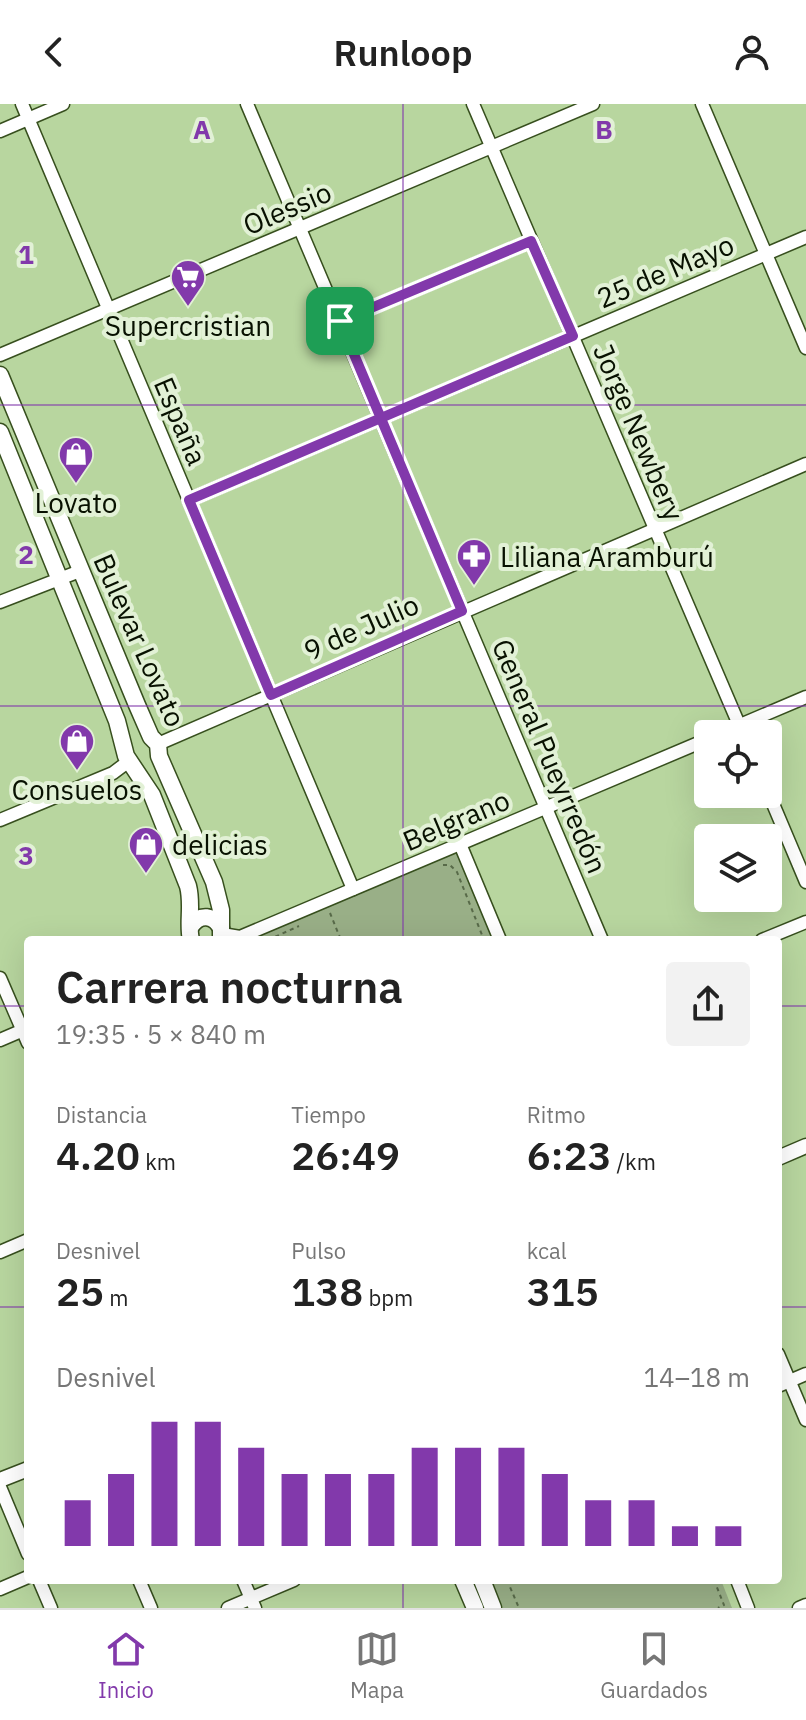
<!DOCTYPE html>
<html lang="es">
<meta charset="utf-8">
<style>
:root{--surface:#fff;--page:#f2f2f2;--text:#222;--muted:#767676;--line:#e0e0e0;--accent:#8239ab}
body{margin:0;font-family:"IBM Plex Sans",sans-serif;background:var(--page);color:var(--text);height:100vh;display:flex;flex-direction:column;font-size:30px;white-space:nowrap}
*{box-sizing:border-box;margin:0}
p{font-size:26px;color:var(--muted)}
.icon{flex:none;width:44px;height:44px;fill:none;stroke:currentColor;stroke-width:2;stroke-linecap:round;stroke-linejoin:round}
.map{position:relative;flex:1;overflow:hidden}
.side{position:absolute;left:24px;top:832px;width:758px;height:648px;display:flex;flex-direction:column;background:var(--surface);border-radius:8px;box-shadow:0 8px 32px #0002}
.side>*{flex:none}
.tools{position:absolute;left:694px;top:616px;display:grid;gap:16px}
.tools a{display:grid;place-items:center;width:88px;height:88px;border-radius:8px;background:var(--surface);box-shadow:0 8px 32px #0002;font-size:40px}
.pin{position:absolute;display:grid;place-items:center;width:68px;height:68px;color:#fff;margin:-34px;border-radius:16px;box-shadow:0 4px 12px #0006}
.round{display:grid;place-items:center;flex:none;width:84px;height:84px;border-radius:8px;background:var(--page)}
.overview{display:flex;align-items:center;justify-content:space-between;height:136px;padding:0 32px}
h1{font-size:44px;font-weight:600;line-height:60px}
.figures{display:grid;grid-template-columns:repeat(3,1fr);gap:12px;height:136px;padding:8px 32px}
.figures div{display:grid;align-content:center}
.figures b{font-size:40px;font-weight:600}
.figures small{font-size:22px;font-weight:400}
.figures p{font-size:22px}
.chart{height:224px;padding:16px 32px}
.chart p{display:flex;justify-content:space-between}
.chart svg{width:100%;height:144px;margin-top:8px;stroke:var(--accent);stroke-width:6}
header{display:flex;justify-content:space-between;align-items:center;height:104px;padding:0 32px;background:var(--surface);font-size:36px;font-weight:600}
.dock{display:flex;justify-content:space-around;align-items:center;height:112px;border-top:2px solid var(--line);background:var(--surface);font-size:22px;color:var(--muted)}
.dock a{display:grid;justify-items:center;gap:4px}
.dock .on{color:var(--accent)}
.map>svg:first-child{display:block}
.green{fill:#99af87}
.lines{fill:none;stroke-linecap:round;stroke-linejoin:round}
.minor-casing{stroke:#374f1e;stroke-width:15}
.tertiary-casing{stroke:#374f1e;stroke-width:17}
.secondary-casing{stroke:#374f1e;stroke-width:19}
.path{stroke:#586a49;stroke-width:2;stroke-dasharray:4 4;stroke-linecap:butt}
.minor{stroke:#fff;stroke-width:12}
.tertiary{stroke:#fff;stroke-width:14}
.secondary{stroke:#fff;stroke-width:16}
.route-casing{stroke:#fff;stroke-width:16}
.route{stroke:#8239ab;stroke-width:10}
.grid{fill:none;stroke:#8239ab;stroke-width:2;stroke-opacity:0.55}
.labels{text-anchor:middle;dominant-baseline:central;stroke-width:8;stroke-linejoin:round;paint-order:stroke}
.street-label{font-size:28px;fill:#081101;stroke:#e2f1d6}
.poi-label{font-size:28px;fill:#081101;stroke:#e2f1d6}
.grid-label{font-size:26px;text-anchor:middle;font-weight:bold;fill:#8239ab;stroke:#e2f1d6;stroke-width:8;stroke-linejoin:round;paint-order:stroke}
</style>
<header><svg class="icon" aria-label="back" viewBox="0 0 24 24"><path d="M15 5l-7 7 7 7"/></svg>Runloop<svg class="icon" aria-label="person" viewBox="0 0 24 24"><circle cx="12" cy="8" r="4"/><path d="M4 21q1-7 8-7t8 7"/></svg></header>
<div class="map">
<svg width="806" height="1504" viewBox="0 0 806 1504">
<rect width="100%" height="100%" fill="#b8d69f"/>
<!-- green -->
<g class="green">
<polygon points="458,748 495,836 249,836"/>
<polygon points="491,1476 721,1476 732,1504 503,1504"/>
</g>
<g class="lines">
<!-- minor casing -->
<g class="minor-casing">
<g id="minor">
<polyline points="22,0 353,785"/>
<polyline points="247,0 602,836"/>
<polyline points="473,0 743,630"/>
<polyline points="702,0 806,244"/>
<polyline points="0,27 63,0"/>
<polyline points="340,217 531,137"/>
<polyline points="0,251 593,0"/>
<polyline points="189,396 806,133"/>
<polyline points="0,498 80,467"/>
<polyline points="719,630 806,593"/>
<polyline points="158,640 806,360"/>
<polyline points="768,688 806,778"/>
<polyline points="0,716 113,669 129,657"/>
<polyline points="460,740 500,836"/>
<polyline points="222,830 240,833 708,635"/>
<polyline points="762,836 806,818"/>
<polyline points="0,874 28,939"/>
<polyline points="0,936 28,924"/>
<polyline points="0,1148 28,1136"/>
<polyline points="778,1250 806,1316"/>
<polyline points="778,1282 806,1270"/>
<polyline points="0,1383 28,1450"/>
<polyline points="39,1476 51,1504"/>
<polyline points="139,1476 151,1504"/>
<polyline points="243,1476 255,1504"/>
<polyline points="737,1476 748,1504"/>
<polyline points="0,1485 28,1473"/>
<polyline points="228,1504 294,1476"/>
<polyline points="799,1504 806,1501"/>
</g>
</g>
<!-- tertiary casing -->
<g class="tertiary-casing">
<g id="tertiary">
<polyline points="778,1054 806,1042"/>
<polyline points="0,1376 28,1365"/>
</g>
</g>
<!-- secondary casing -->
<g class="secondary-casing">
<g id="secondary">
<polyline points="0,271 137,601 151,633 158,640 159,652 214,778 221,806 221,836"/>
<path d="M0,328L117,617L126,652L152,691L188,782C193,801 187,820 191,836"/>
<path d="M191,822C200,809 214,811 221,824"/>
<polyline points="463,1476 475,1504"/>
<polyline points="482,1476 493,1504"/>
</g>
</g>
<!-- path -->
<g class="path">
<polyline points="443,761 450,761 457,768 484,836"/>
<polyline points="330,809 341,836"/>
<polyline points="268,836 299,822"/>
<polyline points="507,1476 519,1504"/>
<polyline points="714,1476 724,1501 718,1504"/>
</g>
<!-- minor -->
<use href="#minor" class="minor"/>
<!-- tertiary -->
<use href="#tertiary" class="tertiary"/>
<!-- secondary -->
<use href="#secondary" class="secondary"/>
</g>
<g class="lines">
<!-- route casing -->
<g class="route-casing">
<path id="route" d="M340,217L462,507L271,591L189,396C317,341 445,287 573,232L531,137L340,217"/>
</g>
<!-- route -->
<use href="#route" class="route"/>
</g>
<!-- grid -->
<path class="grid" d="M403,0V836M0,301H806M0,602H806M0,902H28M778,902H806M0,1203H28M778,1203H806M403,1476V1504"/>
<!-- icons -->
<defs>
<g id="supermarket-pin" transform="scale(1.8)"><path d="M0 17L-7.5 6A9.5 9.5 0 1 1 7.5 6Z" fill="#8239ab" stroke="#e2f1d6"/><path d="M-6-5.5h2.5l.6 2H6L4.5 2H-2.5L-4.4-4H-6ZM-1.5 3.2a1.3 1.3 0 1 0 .1 0ZM3 3.2a1.3 1.3 0 1 0 .1 0Z" fill="#fff"/></g>
<g id="shop-pin" transform="scale(1.8)"><path d="M0 17L-7.5 6A9.5 9.5 0 1 1 7.5 6Z" fill="#8239ab" stroke="#e2f1d6"/><path d="M-5-2.5h2.3a2.7 3.5 0 0 1 5.4 0H5L5.5 6h-11ZM-1.5-2.5h3a1.5 2.3 0 0 0-3 0Z" fill="#fff"/></g>
<g id="pharmacy-pin" transform="scale(1.8)"><path d="M0 17L-7.5 6A9.5 9.5 0 1 1 7.5 6Z" fill="#8239ab" stroke="#e2f1d6"/><path d="M-2-6h4v4h4v4h-4v4h-4v-4h-4v-4h4Z" fill="#fff"/></g>
</defs>
<g fill-rule="evenodd">
<use href="#supermarket-pin" x="188" y="173"/>
<use href="#shop-pin" x="76" y="350"/>
<use href="#pharmacy-pin" x="474" y="452"/>
<use href="#shop-pin" x="77" y="637"/>
<use href="#shop-pin" x="146" y="740"/>
</g>
<g class="labels">
<!-- street labels -->
<g class="street-label">
<text transform="translate(287 104) rotate(-23)">Olessio</text>
<text transform="translate(665 167) rotate(-23)">25 de Mayo</text>
<text transform="translate(181 317) rotate(67)">España</text>
<text transform="translate(639 328) rotate(67)">Jorge Newbery</text>
<text transform="translate(361 523) rotate(-24)">9 de Julio</text>
<text transform="translate(140 536) rotate(66)">Bulevar Lovato</text>
<text transform="translate(550 652) rotate(67)">General Pueyrredón</text>
<text transform="translate(456 716) rotate(-23)">Belgrano</text>
</g>
<!-- poi labels -->
<g class="poi-label">
<text x="188" y="221">Supercristian</text>
<text x="76" y="398">Lovato</text>
<text x="500" y="452" text-anchor="start">Liliana Aramburú</text>
<text x="77" y="685">Consuelos</text>
<text x="172" y="740" text-anchor="start">delicias</text>
</g>
</g>
<g class="grid-label">
<text x="202" y="35">A</text>
<text x="604" y="35">B</text>
<text x="26" y="160">1</text>
<text x="26" y="460">2</text>
<text x="26" y="761">3</text>
</g>
</svg>
<div class="tools">
<a><svg class="icon" aria-label="locate" viewBox="0 0 24 24"><circle cx="12" cy="12" r="6"/><path d="M12 2v4M12 18v4M2 12h4M18 12h4"/></svg></a>
<a><svg class="icon" aria-label="layers" viewBox="0 0 24 24"><path d="M12 4l9 5-9 5-9-5zM3 14l9 5 9-5"/></svg></a>
</div>
<div class="pin" style="left:340px;top:217px;background:#1e9e55"><svg class="icon" aria-label="arrive" viewBox="0 0 24 24"><path d="M6 21V4h12l-3 4 3 4H6"/></svg></div>
<section class="side">
<div class="overview"><div><h1>Carrera nocturna</h1><p>19:35 · 5 × 840 m</p></div><a class="round"><svg class="icon" aria-label="share" viewBox="0 0 24 24"><path d="M12 15V3M7 8l5-5 5 5M5 13v7h14v-7"/></svg></a></div>
<div class="figures">
<div><p>Distancia</p><b>4.20<small> km</small></b></div>
<div><p>Tiempo</p><b>26:49</b></div>
<div><p>Ritmo</p><b>6:23<small> /km</small></b></div>
</div>
<div class="figures">
<div><p>Desnivel</p><b>25<small> m</small></b></div>
<div><p>Pulso</p><b>138<small> bpm</small></b></div>
<div><p>kcal</p><b>315</b></div>
</div>
<div class="chart"><p><span>Desnivel</span>14–18 m</p>
<svg viewBox="0 0 160 44" preserveAspectRatio="none"><path d="M5 44V30M15 44V22M25 44V6M35 44V6M45 44V14M55 44V22M65 44V22M75 44V22M85 44V14M95 44V14M105 44V14M115 44V22M125 44V30M135 44V30M145 44V38M155 44V38"/></svg>
</div>
</section>
</div>
<nav class="dock">
<a class="on"><svg class="icon" aria-label="home" viewBox="0 0 24 24"><path d="M3 11l9-7 9 7M6 9v11h12V9"/></svg>Inicio</a>
<a><svg class="icon" aria-label="map" viewBox="0 0 24 24"><path d="M3 6l6-2 6 2 6-2v14l-6 2-6-2-6 2zM9 4v14M15 6v14"/></svg>Mapa</a>
<a><svg class="icon" aria-label="saved" viewBox="0 0 24 24"><path d="M7 4h10v16l-5-4-5 4z"/></svg>Guardados</a>
</nav>
